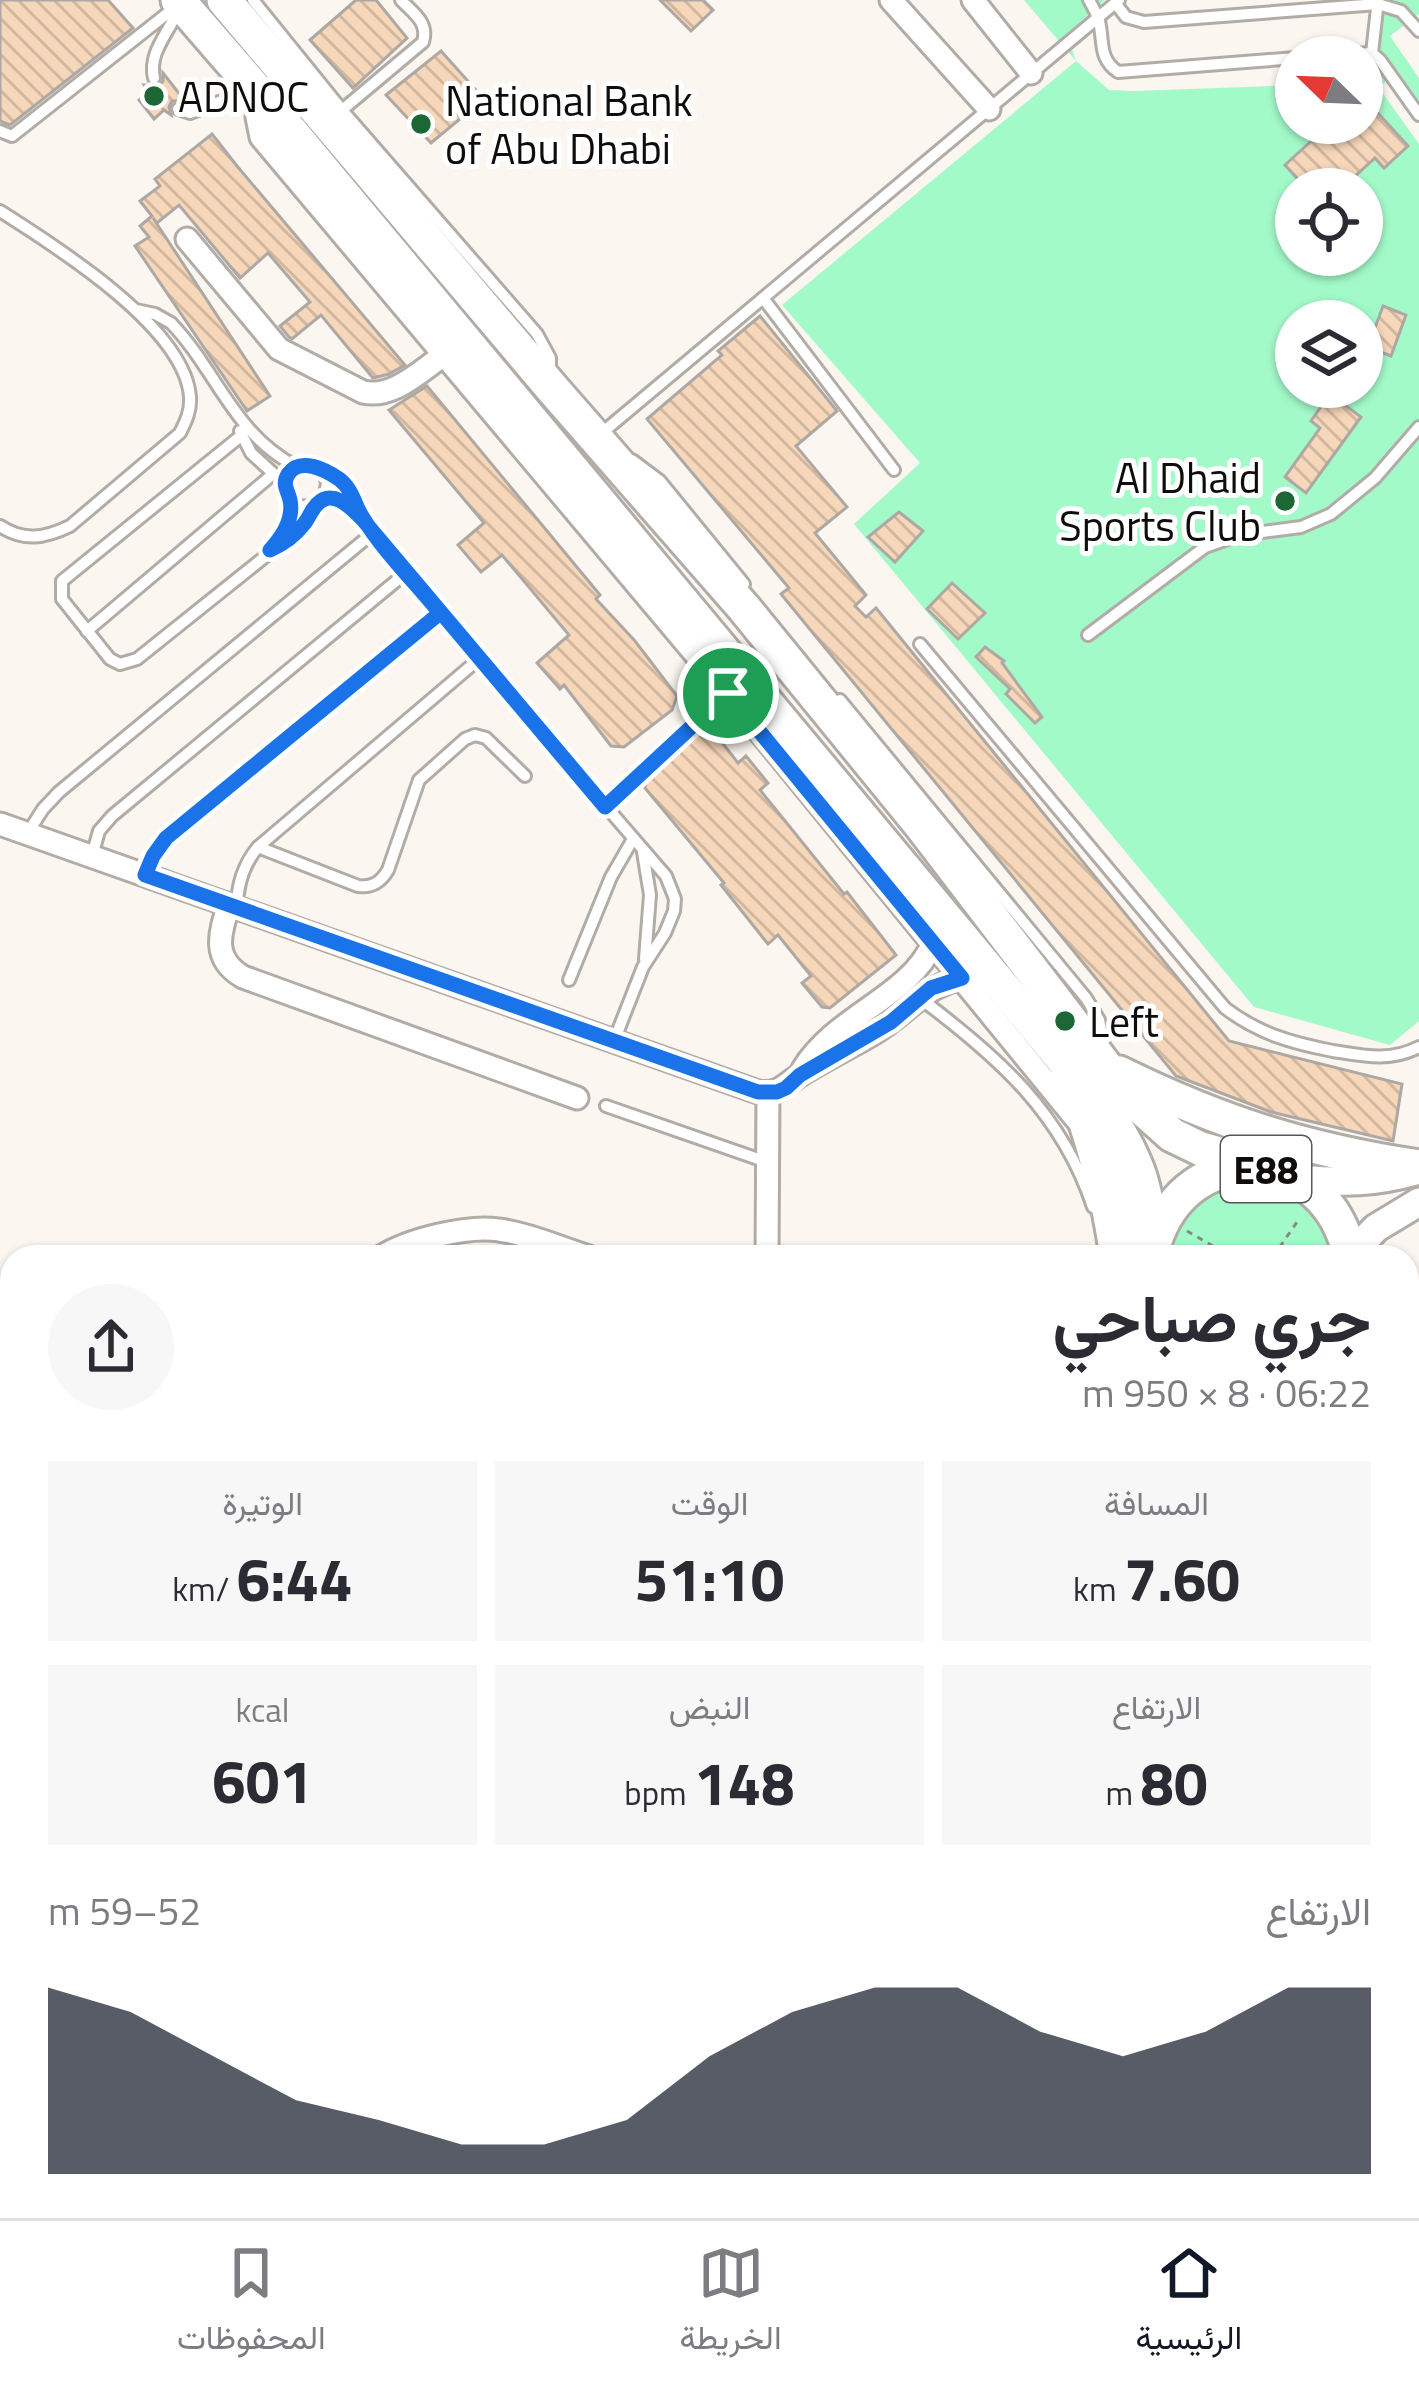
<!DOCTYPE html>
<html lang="ar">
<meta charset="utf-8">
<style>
:root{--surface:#fff;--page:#f7f7f7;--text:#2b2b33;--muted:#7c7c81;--line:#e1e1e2;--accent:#111827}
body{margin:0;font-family:"Titillium Web",Vazirmatn,sans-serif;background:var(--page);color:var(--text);direction:rtl;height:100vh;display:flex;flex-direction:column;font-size:45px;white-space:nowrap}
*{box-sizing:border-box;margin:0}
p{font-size:39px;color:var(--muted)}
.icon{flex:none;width:66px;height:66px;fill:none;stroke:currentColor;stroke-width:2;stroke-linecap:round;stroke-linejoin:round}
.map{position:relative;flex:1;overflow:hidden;direction:ltr}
.drawer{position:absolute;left:0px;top:1245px;width:1419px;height:975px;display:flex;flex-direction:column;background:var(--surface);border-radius:36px 36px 0 0;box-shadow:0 3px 9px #0004;direction:rtl}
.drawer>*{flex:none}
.needle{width:78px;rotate:293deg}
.fabs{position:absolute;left:1275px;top:36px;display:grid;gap:24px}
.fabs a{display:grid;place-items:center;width:108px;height:108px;border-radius:50%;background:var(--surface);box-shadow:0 3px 9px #0004;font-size:60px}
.pin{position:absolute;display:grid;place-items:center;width:102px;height:102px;color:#fff;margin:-51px;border:6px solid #fff;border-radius:50%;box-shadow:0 3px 12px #0007}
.round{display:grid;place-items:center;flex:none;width:126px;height:126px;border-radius:63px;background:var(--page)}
.summary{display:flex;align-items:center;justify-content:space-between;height:204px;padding:0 48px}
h1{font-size:66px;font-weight:700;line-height:90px}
.figures{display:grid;grid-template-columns:repeat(3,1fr);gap:18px;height:204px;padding:12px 48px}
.figures div{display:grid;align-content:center;border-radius:0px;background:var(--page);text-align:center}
.figures b{font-size:60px;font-weight:700}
.figures small{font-size:33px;font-weight:400}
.figures p{font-size:33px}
.chart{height:336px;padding:24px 48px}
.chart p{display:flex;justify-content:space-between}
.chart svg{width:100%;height:216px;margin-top:12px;fill:var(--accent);opacity:.7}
.tabs{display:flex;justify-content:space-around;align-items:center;height:168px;border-top:3px solid var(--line);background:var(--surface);font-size:33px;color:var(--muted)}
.tabs a{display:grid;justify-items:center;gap:6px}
.tabs .selected{color:var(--accent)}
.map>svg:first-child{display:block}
.green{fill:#a3fac9;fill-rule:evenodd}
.building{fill:url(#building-back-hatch);stroke:#ada8a3;stroke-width:3}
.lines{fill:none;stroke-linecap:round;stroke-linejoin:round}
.service-casing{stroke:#b2aca7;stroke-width:16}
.minor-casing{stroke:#b2aca7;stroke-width:27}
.tertiary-casing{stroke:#b2aca7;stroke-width:33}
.trunk-casing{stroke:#b2aca7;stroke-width:39}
.motorway-casing{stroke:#b2aca7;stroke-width:45}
.path{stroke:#8c8884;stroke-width:3;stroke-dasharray:6 6;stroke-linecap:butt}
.service{stroke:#fff;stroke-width:10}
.minor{stroke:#fff;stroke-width:21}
.tertiary{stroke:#fff;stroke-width:27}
.trunk{stroke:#fff;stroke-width:33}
.motorway{stroke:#fff;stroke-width:39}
.route-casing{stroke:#fff;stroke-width:24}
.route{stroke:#1a73e8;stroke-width:15}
.poi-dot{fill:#1c6735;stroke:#fff;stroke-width:4.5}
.labels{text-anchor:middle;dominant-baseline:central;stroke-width:10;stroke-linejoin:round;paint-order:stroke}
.shield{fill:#fff;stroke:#575654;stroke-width:3}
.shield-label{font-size:39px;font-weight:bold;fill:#0f0d0b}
.poi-label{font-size:42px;fill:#0f0d0b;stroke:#fff;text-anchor:start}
</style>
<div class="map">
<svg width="1419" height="2218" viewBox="0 0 1419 2218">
<defs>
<pattern id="building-back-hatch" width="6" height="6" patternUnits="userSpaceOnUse" patternTransform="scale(3)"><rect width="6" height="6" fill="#f6d7ba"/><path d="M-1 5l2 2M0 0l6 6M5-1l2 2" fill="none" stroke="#d2b79f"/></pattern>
</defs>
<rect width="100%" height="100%" fill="#fcf6f0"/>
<!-- green -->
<g class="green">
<path d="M1024,0H1105L1067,34L1076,61L1109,90L1135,91L1296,85V123H1362V83L1377,81L1374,0H1419V14L1390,36L1419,78V119L1389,79L1379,88L1419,144V1021L1390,1045L1254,1007L854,524L920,463L782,305L1076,61ZM1296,189H1362V255H1296ZM1296,321H1362V387H1296Z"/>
<path d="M1246,1182C1276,1184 1304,1194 1322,1220C1329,1230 1332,1246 1335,1257H1169C1177,1214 1204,1192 1246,1182Z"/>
</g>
<!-- building -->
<g class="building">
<polygon points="0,0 108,0 133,28 10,125 0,121"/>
<polygon points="356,0 376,0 407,38 353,88 310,40"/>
<polygon points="660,0 703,0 713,10 691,31"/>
<polygon points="441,51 484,99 431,143 386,95"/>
<polygon points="163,73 185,101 172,101 169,107 171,115 164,110 154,119 139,100 149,93 144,85 159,86 163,81"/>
<polygon points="1376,111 1408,146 1384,168 1375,158 1341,189 1307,189 1285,165 1331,123 1341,123 1351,134"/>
<polygon points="212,134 237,166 405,365 389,374 373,378 321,315 292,339 289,337 280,326 310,302 268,253 240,278 179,205 157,223 153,218 270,396 247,411 135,246 149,237 140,226 152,216 140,201 160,186 155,179"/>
<polygon points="1383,306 1406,315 1391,356 1368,347"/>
<polygon points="760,316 837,411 796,446 847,507 815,533 866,595 855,606 866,617 876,608 1229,1041 1402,1084 1393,1141 1271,1112 1176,1076 781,594 789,588 647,419 722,355 718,351"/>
<polygon points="427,386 600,595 596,599 635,641 677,696 672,710 624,747 611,746 564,685 560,689 537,663 569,635 502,555 481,572 458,545 484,523 389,410"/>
<polygon points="1330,394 1361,417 1306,493 1285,477 1320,428 1311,421"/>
<polygon points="899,512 923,531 895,562 868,537"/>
<polygon points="952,583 985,613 958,639 927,609"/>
<polygon points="985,647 1004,661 1002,663 1042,717 1035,723 1006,694 1010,689 976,657"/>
<polygon points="713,731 738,763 746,756 768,783 760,790 844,894 847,892 896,955 830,1008 822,1007 802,983 811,976 778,935 768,944 721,885 724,883 645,788 646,782 701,732"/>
</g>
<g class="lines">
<!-- service casing -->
<g class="service-casing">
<g id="service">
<polyline points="253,0 342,110 537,334 550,358 550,372"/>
<path d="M1089,0C1092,5 1097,15 1099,21C1104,42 1098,58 1118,72L1296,58"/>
<polyline points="1116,4 1126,17 1144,22 1378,4 1401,11 1419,31"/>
<polyline points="1372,53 1378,0"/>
<polyline points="1303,57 1372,53 1380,60 1419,115"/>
<path d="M154,78C148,53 168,34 177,12"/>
<polyline points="178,109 190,113 227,99 249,96"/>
<path d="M342,110L423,42C429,22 413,13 401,0"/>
<polyline points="0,131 12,136 178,5"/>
<path d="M0,211C55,246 185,327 190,397C191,411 186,421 180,433L70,526C45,538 24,542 0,526"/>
<polyline points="763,298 894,470"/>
<path d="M136,310L155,314L171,323C217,371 234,435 297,467"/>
<polyline points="240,431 251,453 276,476"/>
<path d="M242,435L62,581V599L110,659L120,664L137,659L302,527C312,514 327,498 327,481C299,427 258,518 316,505"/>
<polyline points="597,437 1119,0"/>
<polyline points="632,460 660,481 744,584"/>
<polyline points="323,473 345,484 357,507"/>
<polyline points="323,499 341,500 364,521 479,659 666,876 675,899 674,911 665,933 643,967 614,1041"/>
<polyline points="276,543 289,518 290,500"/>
<polyline points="87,631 273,474"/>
<polyline points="1088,635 1205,547 1239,535 1301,527 1331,514 1375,478 1419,427"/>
<path d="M920,644L1225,1008C1259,1034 1292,1043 1333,1051C1364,1056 1390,1062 1419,1047"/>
<polyline points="840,700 1086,998 1099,1020 1105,1050"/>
<polyline points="605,807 728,693"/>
<polyline points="27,834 43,809 59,792 374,532"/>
<path d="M258,847L358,886C372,888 381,882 388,870L419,780L465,739L475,735L486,738L525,776"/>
<polyline points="643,852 650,895 645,959"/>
<polyline points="92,856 99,831 112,816 407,572"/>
<polyline points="145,875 153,855 166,838 440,613"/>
<path d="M237,908C237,884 243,865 258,847L479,659"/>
<polyline points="569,980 611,877 633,839"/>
<path d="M921,999C998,1057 1062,1113 1093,1207"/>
<polyline points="606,1106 767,1162"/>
<polyline points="1407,1422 1419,1426"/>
<polyline points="1407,1467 1419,1467"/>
<polyline points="1407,1935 1419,1941"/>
<polyline points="1407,2027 1419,2040"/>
<polyline points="1407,2070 1419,2083"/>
<polyline points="1407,2185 1419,2161"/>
<polyline points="907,2218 913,2208"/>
<polyline points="1095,2218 1108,2209 1129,2208"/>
<polyline points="1391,2218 1396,2208"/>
</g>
</g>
<!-- minor casing -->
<g class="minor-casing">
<g id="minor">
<polyline points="891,0 989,109"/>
<polyline points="973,0 1031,73"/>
<polyline points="262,97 257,117 261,137 728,693 1077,1120"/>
<path d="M187,239L279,349L363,392C393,399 420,371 444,355"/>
<path d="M0,824L758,1092C779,1095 784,1085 800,1075C824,1060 850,1047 874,1033C906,1014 924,986 962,978"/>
<path d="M229,905C219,934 212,959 243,977L577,1098"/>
<path d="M803,1069C836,1015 910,997 933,943"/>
<path d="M381,1257C408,1240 467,1225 499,1230C529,1234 560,1248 589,1257"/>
<polyline points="767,1257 768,1093"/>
<polyline points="0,1422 12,1416"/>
<polyline points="0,1914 12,1912"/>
<polyline points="245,2208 253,2218"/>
<polyline points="183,2218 199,2208"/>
<polyline points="804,2218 810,2208"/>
</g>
</g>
<!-- tertiary casing -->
<g class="tertiary-casing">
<g id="tertiary">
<path d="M1298,1179C1345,1183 1374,1183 1419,1170"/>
<polyline points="1350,1255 1376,1228 1419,1202"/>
</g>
</g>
<!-- trunk casing -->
<g class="trunk-casing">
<g id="trunk">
<path d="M178,0L262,97L1106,1111C1141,1165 1146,1186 1152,1249"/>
<polyline points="224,0 551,387 744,608 920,824 1106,1067 1144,1110 1172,1135 1201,1149 1276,1170"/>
<path d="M1119,1073C1221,1123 1306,1150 1419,1167"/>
<path d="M1154,1244C1187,1135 1329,1145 1350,1257"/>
<polyline points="1407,1327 1419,1334"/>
<polyline points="1407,1359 1419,1363"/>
</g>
</g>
<!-- motorway casing -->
<g class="motorway-casing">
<g id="motorway">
<path d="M1071,1072C1095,1134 1111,1191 1120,1257"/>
<polyline points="1407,1383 1419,1384"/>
<polyline points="685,2218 687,2208"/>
<polyline points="722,2218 725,2208"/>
</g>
</g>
<!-- path -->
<g class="path">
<polyline points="1187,1231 1232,1257"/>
<polyline points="1273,1257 1299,1219"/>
</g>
<!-- service -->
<use href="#service" class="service"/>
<!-- minor -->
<use href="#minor" class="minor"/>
<!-- tertiary -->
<use href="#tertiary" class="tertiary"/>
<!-- trunk -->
<use href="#trunk" class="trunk"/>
<!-- motorway -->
<use href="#motorway" class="motorway"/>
</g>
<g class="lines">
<!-- route casing -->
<g class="route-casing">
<path id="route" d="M728,693L605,807L364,521C351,507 330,485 314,508C310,513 308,520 303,525C294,537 283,544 270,550C282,537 294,519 290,500C288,490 281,484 289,473C301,457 326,470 339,479C352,488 355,506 363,518C384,552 415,582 440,613L166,838L153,856L145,875L758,1092H777L786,1088L800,1075L891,1022L931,988L962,978L728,693"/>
</g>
<!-- route -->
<use href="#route" class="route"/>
</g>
<!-- markers -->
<g class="poi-dot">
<circle cx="154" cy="96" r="12"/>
<circle cx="421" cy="124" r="12"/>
<circle cx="1285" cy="501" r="12"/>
<circle cx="1065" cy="1021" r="12"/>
</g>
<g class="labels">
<!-- shield labels -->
<rect class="shield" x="1221" y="1136" width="90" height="66" rx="9"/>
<g class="shield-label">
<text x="1266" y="1169">E88</text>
</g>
<!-- poi labels -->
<g class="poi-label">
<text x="178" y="96">ADNOC</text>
<text x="445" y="100">National Bank<tspan x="445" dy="48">of Abu Dhabi</tspan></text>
<text x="1261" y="477" text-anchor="end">Al Dhaid<tspan x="1261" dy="48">Sports Club</tspan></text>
<text x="1089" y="1021">Left</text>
</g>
</g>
</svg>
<div class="fabs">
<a><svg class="needle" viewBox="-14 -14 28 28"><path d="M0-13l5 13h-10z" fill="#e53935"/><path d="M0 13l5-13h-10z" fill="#7c7c81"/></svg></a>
<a><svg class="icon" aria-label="locate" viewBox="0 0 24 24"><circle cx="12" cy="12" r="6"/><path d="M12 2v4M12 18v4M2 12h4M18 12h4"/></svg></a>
<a><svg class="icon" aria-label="layers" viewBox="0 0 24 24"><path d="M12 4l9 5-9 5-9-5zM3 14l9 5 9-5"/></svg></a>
</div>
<div class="pin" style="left:728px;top:693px;background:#1e9e55"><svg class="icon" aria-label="arrive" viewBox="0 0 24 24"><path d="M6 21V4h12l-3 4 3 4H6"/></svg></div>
<section class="drawer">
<div class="summary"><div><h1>جري صباحي</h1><p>06:22 · 8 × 950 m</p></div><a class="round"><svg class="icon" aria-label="share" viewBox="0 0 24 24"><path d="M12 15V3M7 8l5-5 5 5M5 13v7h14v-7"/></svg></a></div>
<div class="figures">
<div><p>المسافة</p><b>7.60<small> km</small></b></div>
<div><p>الوقت</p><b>51:10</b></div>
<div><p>الوتيرة</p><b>6:44<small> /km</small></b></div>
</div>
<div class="figures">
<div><p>الارتفاع</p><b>80<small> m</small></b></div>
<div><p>النبض</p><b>148<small> bpm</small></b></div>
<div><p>kcal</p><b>601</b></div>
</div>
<div class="chart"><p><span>الارتفاع</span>52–59 m</p>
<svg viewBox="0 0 160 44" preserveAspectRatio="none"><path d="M0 44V6L10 11L20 20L30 29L40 33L50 38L60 38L70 33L80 20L90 11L100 6L110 6L120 15L130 20L140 15L150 6L160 6V44z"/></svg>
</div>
</section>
</div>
<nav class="tabs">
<a class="selected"><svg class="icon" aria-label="home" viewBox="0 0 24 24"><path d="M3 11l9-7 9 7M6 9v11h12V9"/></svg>الرئيسية</a>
<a><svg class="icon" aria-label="map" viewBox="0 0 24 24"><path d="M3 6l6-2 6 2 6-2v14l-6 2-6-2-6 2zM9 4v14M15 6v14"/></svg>الخريطة</a>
<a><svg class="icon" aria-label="saved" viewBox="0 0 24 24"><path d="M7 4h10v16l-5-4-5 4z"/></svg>المحفوظات</a>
</nav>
